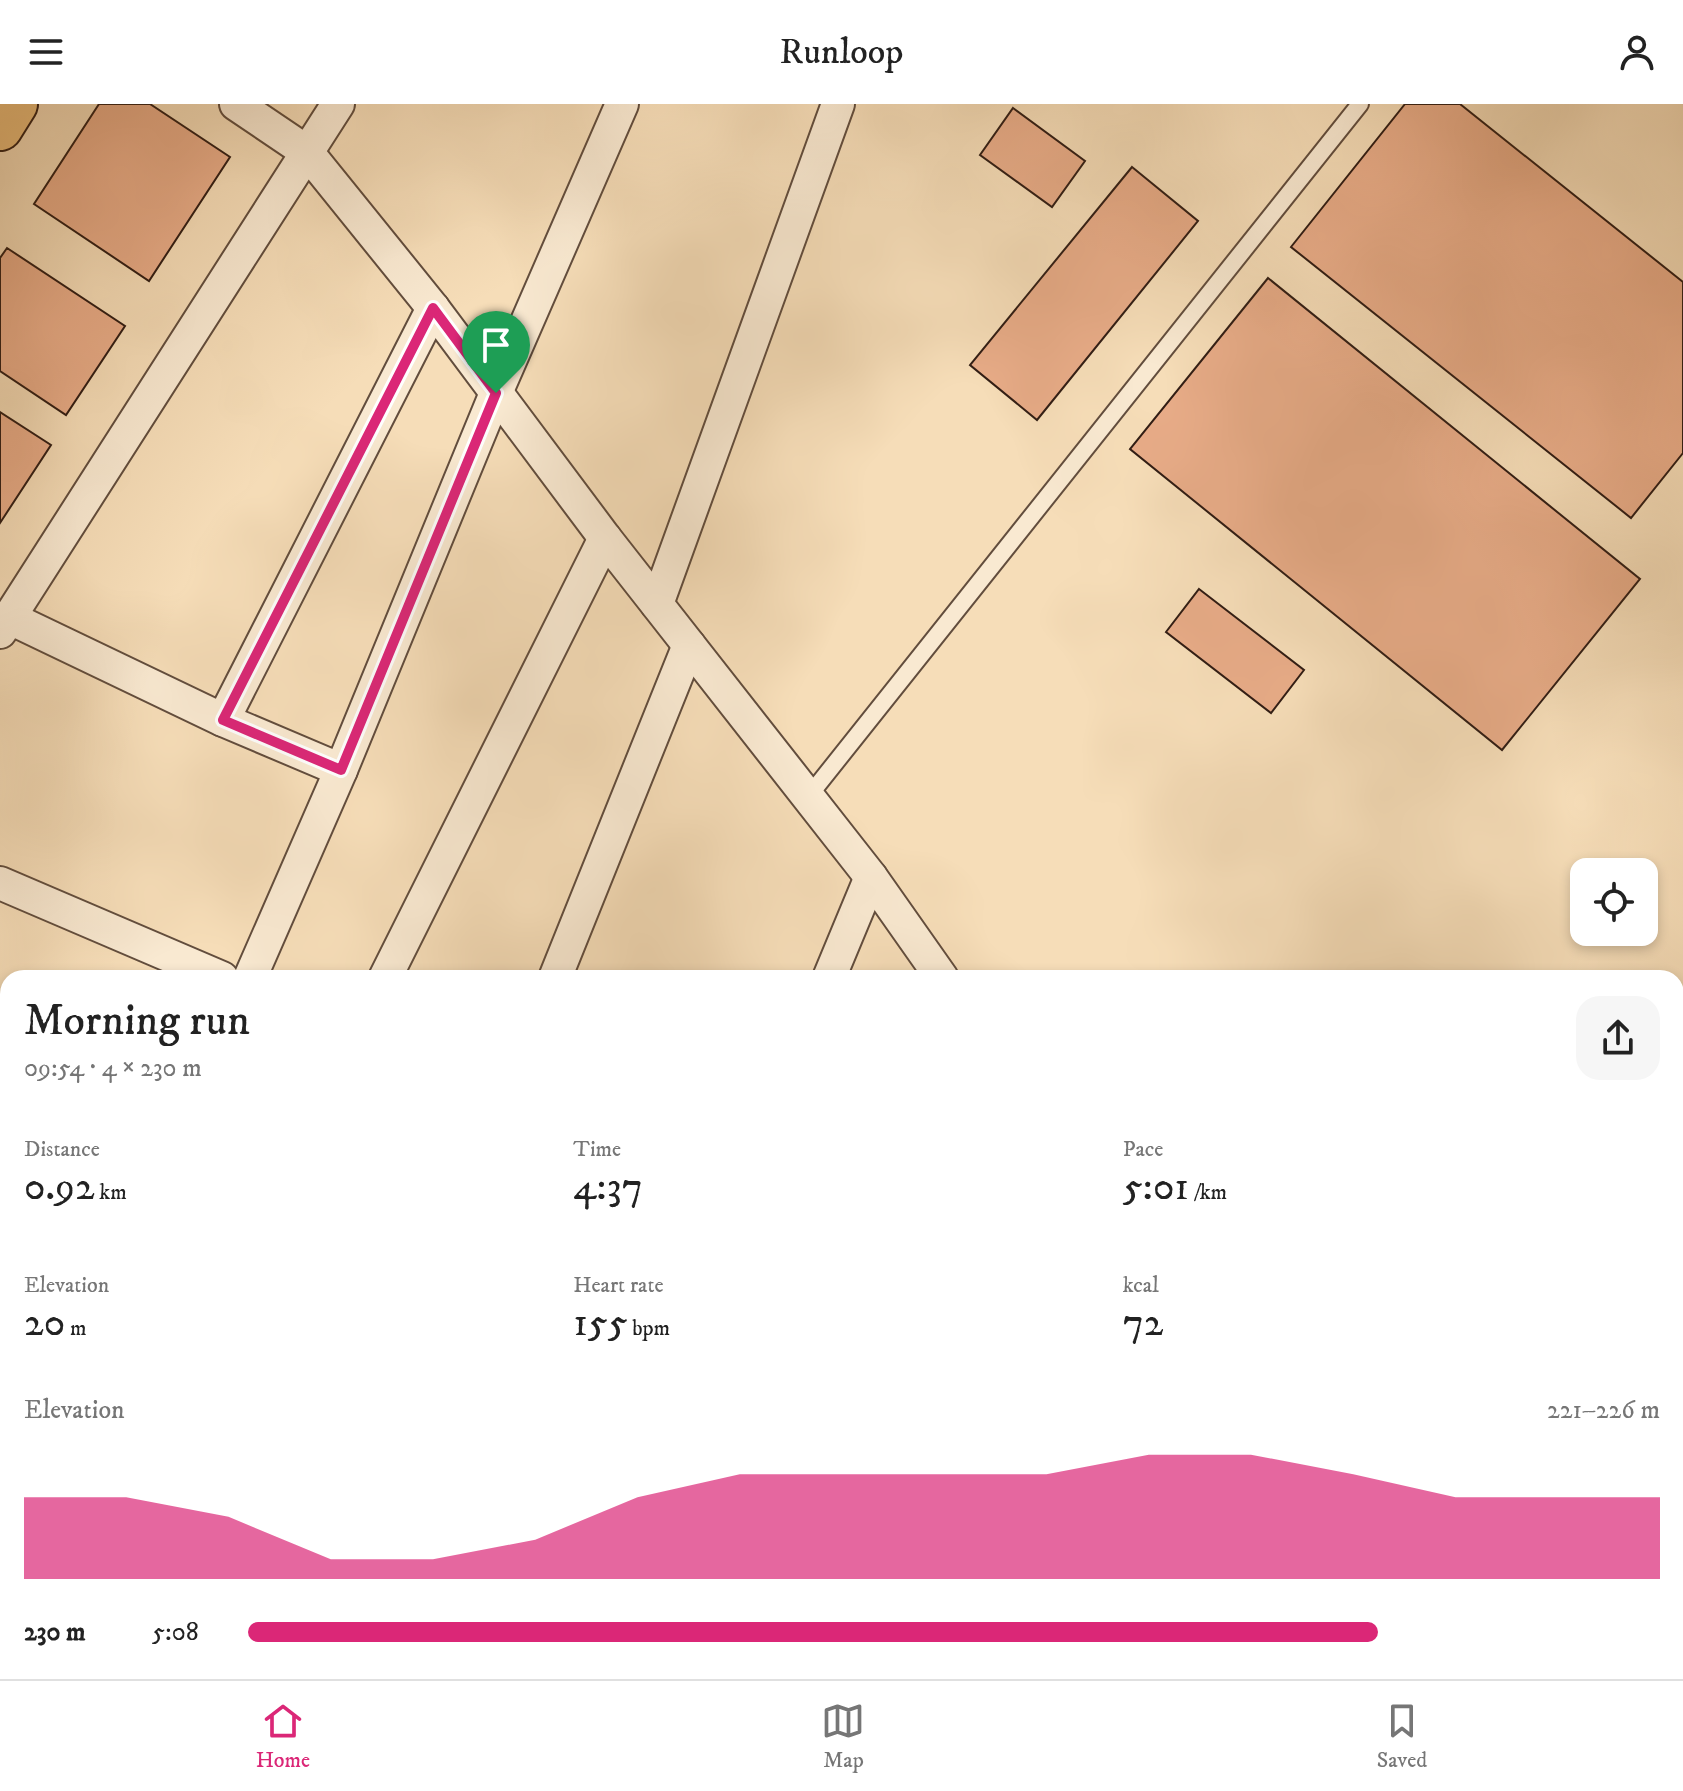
<!DOCTYPE html>
<meta charset="utf-8">
<style>
:root{--surface:#fff;--page:#f6f6f6;--text:#222;--muted:#767676;--line:#e0e0e0;--accent:#db2777}
body{margin:0;font-family:"IM FELL DW Pica",serif;background:var(--page);color:var(--text);height:100vh;display:flex;flex-direction:column;font-size:30px;white-space:nowrap}
*{box-sizing:border-box;margin:0}
p{font-size:26px;color:var(--muted)}
.icon{flex:none;width:44px;height:44px;fill:none;stroke:currentColor;stroke-width:2;stroke-linecap:round;stroke-linejoin:round}
.map{position:relative;flex:1;overflow:hidden}
.details{position:absolute;left:0px;top:866px;width:1684px;height:710px;display:flex;flex-direction:column;background:var(--surface);border-radius:24px 24px 0 0;box-shadow:0 4px 12px #0003}
.details>*{flex:none}
.tools{position:absolute;left:1570px;top:754px;display:grid;gap:16px}
.tools a{display:grid;place-items:center;width:88px;height:88px;border-radius:16px;background:var(--surface);box-shadow:0 4px 12px #0003;font-size:40px}
.pin{position:absolute;display:grid;place-items:center;width:68px;height:68px;color:#fff;margin:-82px -34px;border-radius:50% 50% 50% 0;rotate:-45deg;box-shadow:0 0 8px #0007}
.pin .icon{rotate:45deg}
.round{display:grid;place-items:center;flex:none;width:84px;height:84px;border-radius:24px;background:var(--page)}
.overview{display:flex;align-items:center;justify-content:space-between;height:136px;padding:0 24px}
h1{font-size:44px;font-weight:600;line-height:60px}
.stats{display:grid;grid-template-columns:repeat(3,1fr);gap:12px;height:136px;padding:8px 24px}
.stats div{display:grid;align-content:center}
.stats b{font-size:40px;font-weight:600}
.stats small{font-size:22px;font-weight:400}
.stats p{font-size:22px}
.chart{height:224px;padding:16px 24px}
.chart p{display:flex;justify-content:space-between}
.chart svg{width:100%;height:144px;margin-top:8px;fill:var(--accent);opacity:.7}
ul{padding:0 24px;list-style:none;font-size:26px}
li{display:grid;grid-template-columns:128px 96px 1fr;align-items:center;height:60px}
li i{height:20px;border-radius:10px;background:var(--accent)}
header{display:flex;justify-content:space-between;align-items:center;height:104px;padding:0 24px;background:var(--surface);font-size:36px;font-weight:600}
.tab-bar{display:flex;justify-content:space-around;align-items:center;height:112px;border-top:2px solid var(--line);background:var(--surface);font-size:22px;color:var(--muted)}
.tab-bar a{display:grid;justify-items:center;gap:4px}
.tab-bar .on{color:var(--accent)}
.map>svg:first-child{display:block}
.building{fill:#e8ac88;stroke:#311d14;stroke-width:2}
.lines{fill:none;stroke-linecap:round;stroke-linejoin:round}
.lane-casing{stroke:#624d3d;stroke-width:20}
.street-casing{stroke:#624d3d;stroke-width:36}
.highway-casing{stroke:#311d14;stroke-width:48}
.lane{stroke:#f9e9d1;stroke-width:16}
.street{stroke:#f9e9d1;stroke-width:32}
.highway{stroke:#ebbe7c;stroke-width:44}
.route-casing{stroke:#fff;stroke-width:16}
.route{stroke:#db2777;stroke-width:10}
</style>
<header><svg class="icon" aria-label="menu" viewBox="0 0 24 24"><path d="M4 6h16M4 12h16M4 18h16"/></svg>Runloop<svg class="icon" aria-label="person" viewBox="0 0 24 24"><circle cx="12" cy="8" r="4"/><path d="M4 21q1-7 8-7t8 7"/></svg></header>
<div class="map">
<svg width="1683" height="1575" viewBox="0 0 1683 1575">
<rect width="100%" height="100%" fill="#f6ddb8"/>
<filter id="stains"><feTurbulence type="fractalNoise" baseFrequency=".0025" numOctaves="4"/><feColorMatrix values="0 0 0 0 .2 0 0 0 0 .09 0 0 0 0 .02 0 0 0 .5 -.17"/></filter>
<radialGradient id="worn" r=".72"><stop offset=".6" stop-color="#630" stop-opacity="0"/><stop offset="1" stop-color="#630" stop-opacity=".3"/></radialGradient>
<!-- building -->
<g class="building">
<polygon points="99,0 150,0 230,53 149,177 34,100"/>
<polygon points="1405,0 1460,0 1683,178 1683,349 1631,414 1291,143"/>
<polygon points="1013,4 1085,57 1052,103 980,51"/>
<polygon points="1132,63 1198,117 1037,316 970,261"/>
<polygon points="7,144 125,222 66,311 0,267 0,154"/>
<polygon points="1268,174 1640,475 1502,646 1130,345"/>
<polygon points="0,308 51,341 0,419"/>
<polygon points="1199,485 1304,566 1271,609 1166,528"/>
<polygon points="1676,951 1683,956 1683,1014 1676,1022"/>
</g>
<g class="lines">
<!-- lane casing -->
<g class="lane-casing">
<polyline id="lane" points="808,693 1360,0"/>
</g>
<!-- street casing -->
<g class="street-casing">
<g id="street">
<polyline points="236,0 307,48 433,204 605,434 871,773 942,874"/>
<polyline points="657,500 838,0"/>
<polyline points="10,514 223,616 341,666"/>
<polyline points="0,528 338,0"/>
<polyline points="223,616 433,204"/>
<polyline points="0,779 222,874"/>
<polyline points="250,874 341,666 496,289 622,0"/>
<polyline points="385,874 605,434"/>
<polyline points="555,874 689,541"/>
<polyline points="829,874 871,773"/>
<polyline points="0,987 8,991"/>
<polyline points="0,1290 8,1293"/>
<polyline points="0,1537 8,1540"/>
<polyline points="78,1568 96,1575"/>
<polyline points="1470,1568 1475,1575"/>
<polyline points="263,1575 266,1568"/>
<polyline points="537,1575 540,1568"/>
<polyline points="805,1575 808,1568"/>
<polyline points="962,1575 965,1568"/>
<polyline points="1116,1575 1118,1568"/>
</g>
</g>
<!-- highway casing -->
<g class="highway-casing">
<polyline id="highway" points="0,24 15,0"/>
</g>
<!-- lane -->
<use href="#lane" class="lane"/>
<!-- street -->
<use href="#street" class="street"/>
<!-- highway -->
<use href="#highway" class="highway"/>
</g>
<g class="lines">
<!-- route casing -->
<g class="route-casing">
<polygon id="route" points="433,204 496,289 341,666 223,616"/>
</g>
<!-- route -->
<use href="#route" class="route"/>
</g>
<rect width="100%" height="100%" filter="url(#stains)"/>
<rect width="100%" height="100%" fill="url(#worn)"/>
</svg>
<div class="tools">
<a><svg class="icon" aria-label="locate" viewBox="0 0 24 24"><circle cx="12" cy="12" r="6"/><path d="M12 2v4M12 18v4M2 12h4M18 12h4"/></svg></a>
</div>
<div class="pin" style="left:496px;top:289px;background:#1e9e55"><svg class="icon" aria-label="arrive" viewBox="0 0 24 24"><path d="M6 21V4h12l-3 4 3 4H6"/></svg></div>
<section class="details">
<div class="overview"><div><h1>Morning run</h1><p>09:54 · 4 × 230 m</p></div><a class="round"><svg class="icon" aria-label="share" viewBox="0 0 24 24"><path d="M12 15V3M7 8l5-5 5 5M5 13v7h14v-7"/></svg></a></div>
<div class="stats">
<div><p>Distance</p><b>0.92<small> km</small></b></div>
<div><p>Time</p><b>4:37</b></div>
<div><p>Pace</p><b>5:01<small> /km</small></b></div>
</div>
<div class="stats">
<div><p>Elevation</p><b>20<small> m</small></b></div>
<div><p>Heart rate</p><b>155<small> bpm</small></b></div>
<div><p>kcal</p><b>72</b></div>
</div>
<div class="chart"><p><span>Elevation</span>221–226 m</p>
<svg viewBox="0 0 160 44" preserveAspectRatio="none"><path d="M0 44V19L10 19L20 25L30 38L40 38L50 32L60 19L70 12L80 12L90 12L100 12L110 6L120 6L130 12L140 19L150 19L160 19V44z"/></svg>
</div>
<ul>
<li><b>230 m</b>5:08<i style="width:80%"></i></li>
</ul>
</section>
</div>
<nav class="tab-bar">
<a class="on"><svg class="icon" aria-label="home" viewBox="0 0 24 24"><path d="M3 11l9-7 9 7M6 9v11h12V9"/></svg>Home</a>
<a><svg class="icon" aria-label="map" viewBox="0 0 24 24"><path d="M3 6l6-2 6 2 6-2v14l-6 2-6-2-6 2zM9 4v14M15 6v14"/></svg>Map</a>
<a><svg class="icon" aria-label="saved" viewBox="0 0 24 24"><path d="M7 4h10v16l-5-4-5 4z"/></svg>Saved</a>
</nav>
